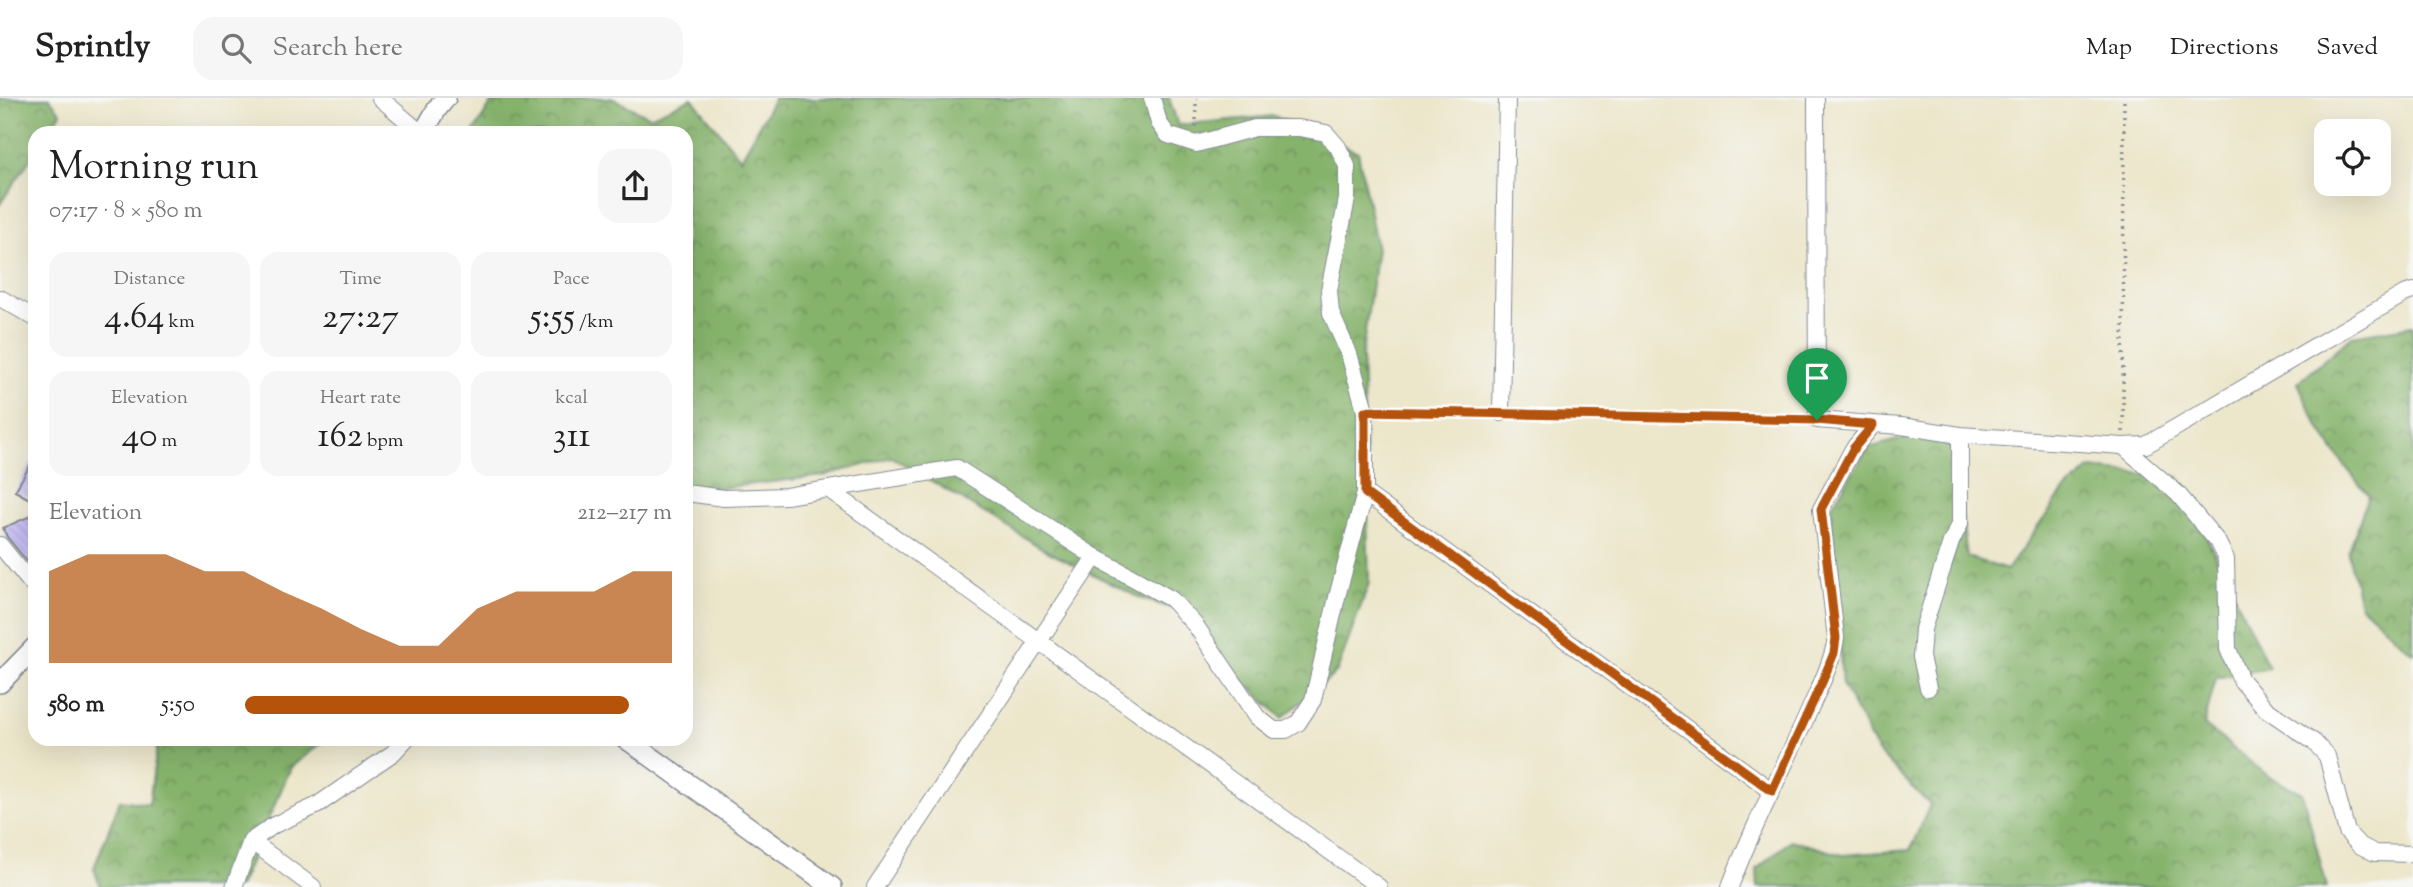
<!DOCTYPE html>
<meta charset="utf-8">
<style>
:root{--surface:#fff;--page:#f6f6f6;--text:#222;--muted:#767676;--line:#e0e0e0;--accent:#b45309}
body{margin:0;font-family:"Sorts Mill Goudy",serif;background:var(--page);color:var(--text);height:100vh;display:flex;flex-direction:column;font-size:26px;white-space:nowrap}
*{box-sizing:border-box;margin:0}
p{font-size:23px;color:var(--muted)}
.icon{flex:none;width:38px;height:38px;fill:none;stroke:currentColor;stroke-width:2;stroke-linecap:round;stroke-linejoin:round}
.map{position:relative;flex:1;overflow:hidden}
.sheet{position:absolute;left:28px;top:28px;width:665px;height:620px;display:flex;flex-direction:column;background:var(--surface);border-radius:21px;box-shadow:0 7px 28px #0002}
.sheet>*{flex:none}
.fabs{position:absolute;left:2314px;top:21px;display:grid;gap:14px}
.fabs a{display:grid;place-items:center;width:77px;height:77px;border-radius:14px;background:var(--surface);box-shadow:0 7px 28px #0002;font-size:35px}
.pin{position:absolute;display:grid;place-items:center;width:60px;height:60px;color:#fff;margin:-72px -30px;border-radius:50% 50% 50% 0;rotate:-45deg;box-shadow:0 0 7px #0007}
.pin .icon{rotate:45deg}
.round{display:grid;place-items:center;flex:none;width:74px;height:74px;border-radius:21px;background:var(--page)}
.summary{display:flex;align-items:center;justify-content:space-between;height:119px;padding:0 21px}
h1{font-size:38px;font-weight:600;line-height:52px}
.stats{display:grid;grid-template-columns:repeat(3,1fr);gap:10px;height:119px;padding:7px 21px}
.stats div{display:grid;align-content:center;border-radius:18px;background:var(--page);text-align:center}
.stats b{font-size:35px;font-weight:600}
.stats small{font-size:19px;font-weight:400}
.stats p{font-size:19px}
.chart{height:196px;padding:14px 21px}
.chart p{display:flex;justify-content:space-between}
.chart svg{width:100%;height:126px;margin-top:7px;fill:var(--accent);opacity:.7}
ul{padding:0 21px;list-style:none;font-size:23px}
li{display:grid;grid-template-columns:112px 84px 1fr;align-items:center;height:52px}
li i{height:18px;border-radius:9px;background:var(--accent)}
header{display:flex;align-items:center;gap:42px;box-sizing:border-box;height:98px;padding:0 35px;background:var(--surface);border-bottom:2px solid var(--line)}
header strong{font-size:33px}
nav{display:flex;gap:38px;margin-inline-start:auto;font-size:24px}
.search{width:490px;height:63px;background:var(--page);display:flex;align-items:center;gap:18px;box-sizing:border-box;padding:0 24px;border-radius:21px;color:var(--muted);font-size:26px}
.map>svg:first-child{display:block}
.forest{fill:url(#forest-crowns);stroke:#507165;stroke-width:2}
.building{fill:url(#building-back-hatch)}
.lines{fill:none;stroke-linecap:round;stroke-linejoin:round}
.minor-casing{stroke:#848a94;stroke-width:18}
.tertiary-casing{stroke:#848a94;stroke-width:22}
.path{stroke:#848a94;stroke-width:3.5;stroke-dasharray:2 5;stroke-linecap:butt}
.minor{stroke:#fff;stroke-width:16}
.tertiary{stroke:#fff;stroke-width:19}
.route-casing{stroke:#fff;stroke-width:14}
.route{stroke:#b45309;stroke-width:9}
</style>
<header>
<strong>Sprintly</strong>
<div class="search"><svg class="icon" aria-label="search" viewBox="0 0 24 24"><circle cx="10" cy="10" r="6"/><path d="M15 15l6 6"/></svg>Search here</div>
<nav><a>Map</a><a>Directions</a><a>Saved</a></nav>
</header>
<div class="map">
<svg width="2413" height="789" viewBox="0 0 2413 789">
<defs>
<pattern id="forest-crowns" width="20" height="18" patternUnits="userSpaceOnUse" patternTransform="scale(1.75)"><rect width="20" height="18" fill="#86b36c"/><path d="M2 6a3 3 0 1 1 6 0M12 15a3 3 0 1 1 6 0" fill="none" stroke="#6d925c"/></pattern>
<pattern id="building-back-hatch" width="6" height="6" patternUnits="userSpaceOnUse" patternTransform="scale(1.75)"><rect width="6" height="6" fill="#baadf8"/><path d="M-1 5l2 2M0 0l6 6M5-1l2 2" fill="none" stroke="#968dcc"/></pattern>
</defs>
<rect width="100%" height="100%" fill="#f6f6f2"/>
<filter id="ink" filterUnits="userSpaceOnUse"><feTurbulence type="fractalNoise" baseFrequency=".0143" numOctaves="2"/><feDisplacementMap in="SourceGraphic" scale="14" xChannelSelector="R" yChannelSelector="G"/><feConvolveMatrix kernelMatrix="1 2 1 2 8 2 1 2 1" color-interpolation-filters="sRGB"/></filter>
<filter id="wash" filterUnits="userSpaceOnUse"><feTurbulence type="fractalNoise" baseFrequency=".00686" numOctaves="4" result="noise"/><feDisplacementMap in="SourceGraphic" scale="28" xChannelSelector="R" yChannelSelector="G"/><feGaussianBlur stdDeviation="1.57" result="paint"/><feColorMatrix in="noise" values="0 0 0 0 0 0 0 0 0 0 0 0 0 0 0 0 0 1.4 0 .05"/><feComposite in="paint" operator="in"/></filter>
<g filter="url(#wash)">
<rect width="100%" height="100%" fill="#ece6ca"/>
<!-- forest -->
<g class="forest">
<polygon points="0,0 49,0 61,15 48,35 35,35 35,54 0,106"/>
<polygon points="502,0 612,0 650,19 692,0 741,61 774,0 1169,0 1178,27 1274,18 1358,54 1377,151 1362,255 1369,485 1337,574 1282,620 1226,566 1190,516 1140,500 1047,453 892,359 823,378 686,394 686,35 473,35 492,4"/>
<path d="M2413,228V555L2360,507L2348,455L2369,397C2337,361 2315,328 2298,284L2352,238Z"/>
<polygon points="1909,339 1953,347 1967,459 2007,472 2063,394 2090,371 2178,379 2269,570 2216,580 2204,627 2271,680 2302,695 2327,789 1758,789 1757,771 1791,742 1843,757 1910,752 1930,707 1877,653 1842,586 1831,409 1868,350"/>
<polygon points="158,641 327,641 291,669 239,789 100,789 94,770 120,702 149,706"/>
</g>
<g id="blocks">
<!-- building -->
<g class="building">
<polygon points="35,359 35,404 15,393"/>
<polygon points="35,416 35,473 7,439 3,430"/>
</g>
</g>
</g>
<g filter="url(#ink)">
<use href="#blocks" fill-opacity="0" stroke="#848a94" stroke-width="2"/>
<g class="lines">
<!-- minor casing -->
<g class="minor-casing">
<g id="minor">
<polyline points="380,0 421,35"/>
<polyline points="1816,0 1817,322 1901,328 1960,337 2123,348 2146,347 2404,196 2413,193"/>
<polyline points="0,200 35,220"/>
<polyline points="1501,315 1507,0"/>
<polyline points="2123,348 2178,396 2217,443 2226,461 2228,551 2241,582 2266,611 2314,644 2327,658 2347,734 2359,747 2375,755 2413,756"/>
<polyline points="828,391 1379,789"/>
<polyline points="686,395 724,400 786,398 957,370 1095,459 1171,501 1196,528 1257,619 1274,632 1286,632 1298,625 1313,602 1338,495 1365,395 1365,312 1349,256 1331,215 1329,192 1347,101 1347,68 1338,49 1326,35 1299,30 1255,30 1196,46 1168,37 1159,25 1152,0"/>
<polyline points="1365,395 1772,693"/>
<polyline points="0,447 35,490"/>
<polyline points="1928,590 1921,559 1923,531 1951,444 1960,426 1960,337"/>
<polyline points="251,743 313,789"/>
<polyline points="234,789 251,743 274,727 316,708 393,655 407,640"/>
<polyline points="875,789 1095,459"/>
<path d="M1730,789C1752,728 1784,671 1810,611C1820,588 1832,565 1836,540L1821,411L1853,351L1873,327"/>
</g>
</g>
<!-- tertiary casing -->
<g class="tertiary-casing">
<g id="tertiary">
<polyline points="423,35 437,11 446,0"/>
<polyline points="0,585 35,549"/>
<polyline points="625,640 832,789"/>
</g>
</g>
<!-- path -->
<g class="path">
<polyline points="1196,29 1196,0"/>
<polyline points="1382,313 1486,315"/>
<polyline points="1515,315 1801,321"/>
<polyline points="2123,334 2124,0"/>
</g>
<!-- minor -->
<use href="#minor" class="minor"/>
<!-- tertiary -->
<use href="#tertiary" class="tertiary"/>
</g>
</g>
<g class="lines" filter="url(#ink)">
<!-- route casing -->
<g class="route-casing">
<polygon id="route" points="1365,313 1817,322 1873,327 1853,351 1821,411 1836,540 1834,555 1823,582 1772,693 1365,395"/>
</g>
<!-- route -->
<use href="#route" class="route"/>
</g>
</svg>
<div class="fabs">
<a><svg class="icon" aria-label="locate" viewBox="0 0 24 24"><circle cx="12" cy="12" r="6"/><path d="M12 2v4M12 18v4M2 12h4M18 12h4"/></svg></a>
</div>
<div class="pin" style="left:1817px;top:322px;background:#1e9e55"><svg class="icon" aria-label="arrive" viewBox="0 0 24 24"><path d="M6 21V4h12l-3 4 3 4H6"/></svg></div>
<section class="sheet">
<div class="summary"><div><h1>Morning run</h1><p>07:17 · 8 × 580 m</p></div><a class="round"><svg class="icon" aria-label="share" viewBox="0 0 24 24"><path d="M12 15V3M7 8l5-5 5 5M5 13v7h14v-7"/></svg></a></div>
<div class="stats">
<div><p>Distance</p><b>4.64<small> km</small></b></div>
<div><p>Time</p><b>27:27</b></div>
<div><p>Pace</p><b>5:55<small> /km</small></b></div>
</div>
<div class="stats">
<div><p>Elevation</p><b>40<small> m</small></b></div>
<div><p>Heart rate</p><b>162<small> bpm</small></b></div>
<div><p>kcal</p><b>311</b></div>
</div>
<div class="chart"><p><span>Elevation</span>212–217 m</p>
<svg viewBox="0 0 160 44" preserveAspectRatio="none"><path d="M0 44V12L10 6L20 6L30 6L40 12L50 12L60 19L70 25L80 32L90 38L100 38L110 25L120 19L130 19L140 19L150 12L160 12V44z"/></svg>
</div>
<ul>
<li><b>580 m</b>5:50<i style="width:90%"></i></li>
</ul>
</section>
</div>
